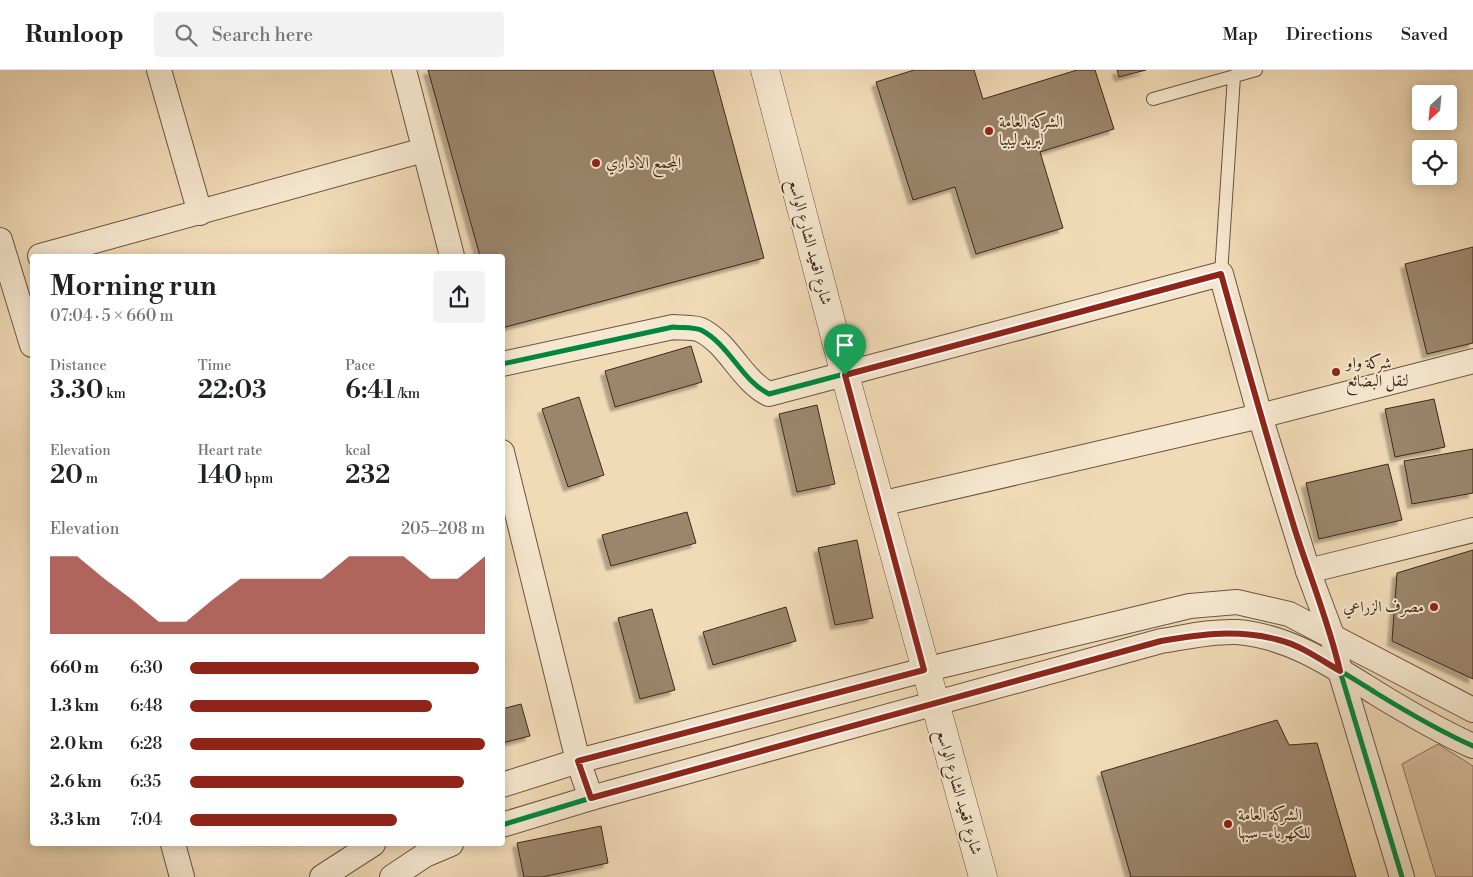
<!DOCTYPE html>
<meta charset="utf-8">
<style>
:root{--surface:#fff;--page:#f2f2f2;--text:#202124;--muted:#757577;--line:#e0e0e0;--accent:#8f2418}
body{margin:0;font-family:"Libre Bodoni",Amiri,serif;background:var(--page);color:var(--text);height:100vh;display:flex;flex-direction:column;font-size:19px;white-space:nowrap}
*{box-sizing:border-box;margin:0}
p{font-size:16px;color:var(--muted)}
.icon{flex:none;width:28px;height:28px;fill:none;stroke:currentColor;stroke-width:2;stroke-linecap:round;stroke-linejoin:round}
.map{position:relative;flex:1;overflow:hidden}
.sheet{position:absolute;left:30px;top:184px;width:475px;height:592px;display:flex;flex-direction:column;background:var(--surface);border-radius:5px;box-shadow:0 2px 12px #0003}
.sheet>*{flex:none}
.needle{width:32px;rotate:206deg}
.tools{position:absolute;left:1412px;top:15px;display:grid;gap:10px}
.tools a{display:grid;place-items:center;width:45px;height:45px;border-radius:5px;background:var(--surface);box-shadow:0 2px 12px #0003;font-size:25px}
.pin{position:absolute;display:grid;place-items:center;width:42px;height:42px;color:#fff;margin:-51px -21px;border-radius:50% 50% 50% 0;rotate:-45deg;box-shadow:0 0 5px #0007}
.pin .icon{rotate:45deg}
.round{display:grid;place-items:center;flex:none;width:52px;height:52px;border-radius:5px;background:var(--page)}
.overview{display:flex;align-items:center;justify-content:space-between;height:85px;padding:0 20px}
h1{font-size:28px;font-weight:600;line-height:38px}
.figures{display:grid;grid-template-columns:repeat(3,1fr);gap:8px;height:85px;padding:5px 20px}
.figures div{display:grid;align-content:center}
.figures b{font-size:25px;font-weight:600}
.figures small{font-size:14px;font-weight:400}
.figures p{font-size:14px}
.chart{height:140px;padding:10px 20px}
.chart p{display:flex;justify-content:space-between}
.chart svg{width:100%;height:90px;margin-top:5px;fill:var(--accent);opacity:.7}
ul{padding:0 20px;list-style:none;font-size:16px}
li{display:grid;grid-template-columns:80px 60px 1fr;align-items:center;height:38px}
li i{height:12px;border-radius:6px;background:var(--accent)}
header{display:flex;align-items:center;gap:30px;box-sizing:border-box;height:70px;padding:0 25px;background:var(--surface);border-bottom:1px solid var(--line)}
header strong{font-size:24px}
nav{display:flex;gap:28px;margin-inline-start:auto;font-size:18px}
.search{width:350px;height:45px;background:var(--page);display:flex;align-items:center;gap:12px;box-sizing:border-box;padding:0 18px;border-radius:5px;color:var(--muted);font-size:19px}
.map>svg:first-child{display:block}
.green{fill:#d3bc9c;stroke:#88725b}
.building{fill:#9b856c;stroke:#3e271a;filter:url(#shadow)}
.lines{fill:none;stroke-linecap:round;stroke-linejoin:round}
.service-casing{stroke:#6b5441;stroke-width:14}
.minor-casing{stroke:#6b5441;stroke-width:26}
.tertiary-casing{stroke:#6b5441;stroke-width:29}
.service{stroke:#f6e8d0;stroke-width:12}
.minor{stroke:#f6e8d0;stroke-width:24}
.tertiary{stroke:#f6e8d0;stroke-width:28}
.cycleway-casing{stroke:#f6e8d0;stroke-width:8}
.cycleway{stroke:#00873e;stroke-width:5}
.route-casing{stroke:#fff;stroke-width:10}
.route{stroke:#8f2418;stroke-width:6}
.poi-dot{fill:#8f2418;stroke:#f6e8d0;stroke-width:2}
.labels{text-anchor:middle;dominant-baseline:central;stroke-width:4;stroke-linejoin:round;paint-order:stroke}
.poi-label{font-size:16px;fill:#3e271a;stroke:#f6e8d0;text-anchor:start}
.street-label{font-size:16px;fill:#3e271a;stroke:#f6e8d0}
</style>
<header>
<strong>Runloop</strong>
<div class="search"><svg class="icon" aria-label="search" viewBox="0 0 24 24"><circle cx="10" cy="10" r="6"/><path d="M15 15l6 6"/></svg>Search here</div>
<nav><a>Map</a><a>Directions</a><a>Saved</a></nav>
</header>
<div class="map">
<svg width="1473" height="807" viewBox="0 0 1473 807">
<defs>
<filter id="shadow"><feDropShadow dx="-4.5" dy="4.5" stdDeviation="1" flood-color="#0004"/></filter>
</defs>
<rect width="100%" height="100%" fill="#f1dbb7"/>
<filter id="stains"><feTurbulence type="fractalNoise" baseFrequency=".004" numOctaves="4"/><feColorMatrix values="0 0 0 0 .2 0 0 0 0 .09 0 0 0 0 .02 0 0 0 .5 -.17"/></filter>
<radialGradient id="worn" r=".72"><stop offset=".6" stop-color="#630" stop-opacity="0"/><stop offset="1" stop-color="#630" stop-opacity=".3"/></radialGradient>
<!-- green -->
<polygon class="green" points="1438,674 1473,696 1473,807 1436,807 1402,694"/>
<!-- building -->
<g class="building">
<polygon points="428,0 713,0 764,188 502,258 502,186 480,186"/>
<polygon points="914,0 974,0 983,29 1077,0 1095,0 1114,59 1040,82 1063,158 976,184 955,117 913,130 876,12"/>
<polygon points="1117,0 1146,0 1119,7"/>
<polygon points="1473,177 1473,273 1427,284 1405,194"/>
<polygon points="691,276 702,312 615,337 605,301"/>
<polygon points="579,327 604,405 568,417 542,339"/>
<polygon points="1434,329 1445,377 1395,387 1385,339"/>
<polygon points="817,335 835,414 797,422 779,344"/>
<polygon points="1473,379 1473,423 1412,434 1404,391"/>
<polygon points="1388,394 1402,450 1319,469 1306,413"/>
<polygon points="687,442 696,473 611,496 602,465"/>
<polygon points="857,470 873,548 835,555 818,478"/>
<polygon points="1473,480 1473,609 1392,571 1397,503"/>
<polygon points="786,537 796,571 713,595 703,562"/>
<polygon points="652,539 675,620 640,629 618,548"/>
<polygon points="521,634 530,666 502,673 502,639"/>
<polygon points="1277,650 1289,675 1317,673 1356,807 1131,807 1101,702"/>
<polygon points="601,756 608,793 542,807 524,807 517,773"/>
</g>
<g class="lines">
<!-- service casing -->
<g class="service-casing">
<g id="service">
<polyline points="1153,29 1256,0"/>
<polyline points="1221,204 1234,6"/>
</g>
</g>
<!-- minor casing -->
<g class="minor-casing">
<g id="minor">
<polyline points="159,0 200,143"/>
<polyline points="404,0 452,186"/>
<polyline points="0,170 32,275"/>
<polyline points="40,186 424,80"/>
<path d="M502,294L673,257C681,258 694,257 701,260C730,275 741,310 769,324L1221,204L1260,346L1308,501L1332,565L1340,601L1402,807"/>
<polyline points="502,382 578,691 591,728"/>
<polyline points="880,434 1260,346 1473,291"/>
<polyline points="1308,501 1473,460"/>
<polyline points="502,715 578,691 924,600 1190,536 1237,532 1289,544 1473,640"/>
<path d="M502,755L591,728L1161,571C1186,567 1211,561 1237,562C1289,566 1333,596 1376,623C1407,642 1439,661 1473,676"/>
<polyline points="173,774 182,807"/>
<polyline points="322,807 373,774"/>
<polyline points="392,807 425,785 451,774"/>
</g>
</g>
<!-- tertiary casing -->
<g class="tertiary-casing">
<polyline id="tertiary" points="765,0 845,305 983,807"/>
</g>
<!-- service -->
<use href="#service" class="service"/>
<!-- minor -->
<use href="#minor" class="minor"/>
<!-- tertiary -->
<use href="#tertiary" class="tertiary"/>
<!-- cycleway casing -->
<g class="cycleway-casing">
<g id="cycleway">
<path d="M502,294L673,257C681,258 694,257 701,260C730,275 741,310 769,324L1221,204L1260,346L1308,501L1332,565L1340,601L1402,807"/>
<path d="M502,755L591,728L1161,571C1186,567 1211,561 1237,562C1289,566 1333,596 1376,623C1407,642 1439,661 1473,676"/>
</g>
</g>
<!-- cycleway -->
<use href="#cycleway" class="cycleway"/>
</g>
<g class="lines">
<!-- route casing -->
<g class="route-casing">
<path id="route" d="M1221,204C1245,290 1269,375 1295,460C1310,507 1329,553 1340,601C1321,590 1300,575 1279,570C1239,559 1201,564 1161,571L591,728L578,691L924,600L845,305Z"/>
</g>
<!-- route -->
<use href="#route" class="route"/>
</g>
<!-- markers -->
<g class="poi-dot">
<circle cx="989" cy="61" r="5"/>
<circle cx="596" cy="93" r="5"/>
<circle cx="1336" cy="302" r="5"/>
<circle cx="1434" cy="537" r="5"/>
<circle cx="1228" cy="754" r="5"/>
</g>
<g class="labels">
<!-- poi labels -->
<g class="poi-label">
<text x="999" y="52">الشركة العامة<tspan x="999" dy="18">لبريد ليبيا</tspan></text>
<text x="606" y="93">المجمع الاداري</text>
<text x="1346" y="293">شركة واو<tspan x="1346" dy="18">لنقل البضائع</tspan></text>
<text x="1424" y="537" text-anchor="end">مصرف الزراعي</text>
<text x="1238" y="745">الشركة العامة<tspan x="1238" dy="18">للكهرباء- سبها</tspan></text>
</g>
<!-- street labels -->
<g class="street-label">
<text transform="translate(810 172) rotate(75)">شارع اقعيد الشارع الواسع</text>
<text transform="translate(959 722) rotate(74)">شارع اقعيد الشارع الواسع</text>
</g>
</g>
<rect width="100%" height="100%" filter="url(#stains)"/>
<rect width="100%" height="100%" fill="url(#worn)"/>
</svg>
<div class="tools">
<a><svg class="needle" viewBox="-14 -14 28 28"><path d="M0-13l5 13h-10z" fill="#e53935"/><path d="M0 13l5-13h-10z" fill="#757577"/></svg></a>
<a><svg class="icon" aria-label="locate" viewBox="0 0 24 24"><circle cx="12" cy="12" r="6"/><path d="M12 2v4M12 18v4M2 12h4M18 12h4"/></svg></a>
</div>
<div class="pin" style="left:845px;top:305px;background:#1e9e55"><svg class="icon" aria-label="arrive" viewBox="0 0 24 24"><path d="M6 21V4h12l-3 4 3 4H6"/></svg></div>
<section class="sheet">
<div class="overview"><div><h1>Morning run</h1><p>07:04 · 5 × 660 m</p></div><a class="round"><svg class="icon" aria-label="share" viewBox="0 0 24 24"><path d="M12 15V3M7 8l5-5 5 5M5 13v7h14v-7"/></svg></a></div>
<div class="figures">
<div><p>Distance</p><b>3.30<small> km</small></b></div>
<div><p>Time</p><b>22:03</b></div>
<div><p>Pace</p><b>6:41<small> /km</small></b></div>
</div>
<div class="figures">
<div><p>Elevation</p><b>20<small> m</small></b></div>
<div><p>Heart rate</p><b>140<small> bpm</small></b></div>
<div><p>kcal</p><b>232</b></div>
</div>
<div class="chart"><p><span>Elevation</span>205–208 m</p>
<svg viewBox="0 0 160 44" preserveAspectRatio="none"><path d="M0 44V6L10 6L20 17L30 27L40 38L50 38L60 27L70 17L80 17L90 17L100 17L110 6L120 6L130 6L140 17L150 17L160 6V44z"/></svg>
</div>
<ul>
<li><b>660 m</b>6:30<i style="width:98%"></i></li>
<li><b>1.3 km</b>6:48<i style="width:82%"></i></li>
<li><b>2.0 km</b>6:28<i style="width:100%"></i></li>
<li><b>2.6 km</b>6:35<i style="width:93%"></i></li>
<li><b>3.3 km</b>7:04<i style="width:70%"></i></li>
</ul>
</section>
</div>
